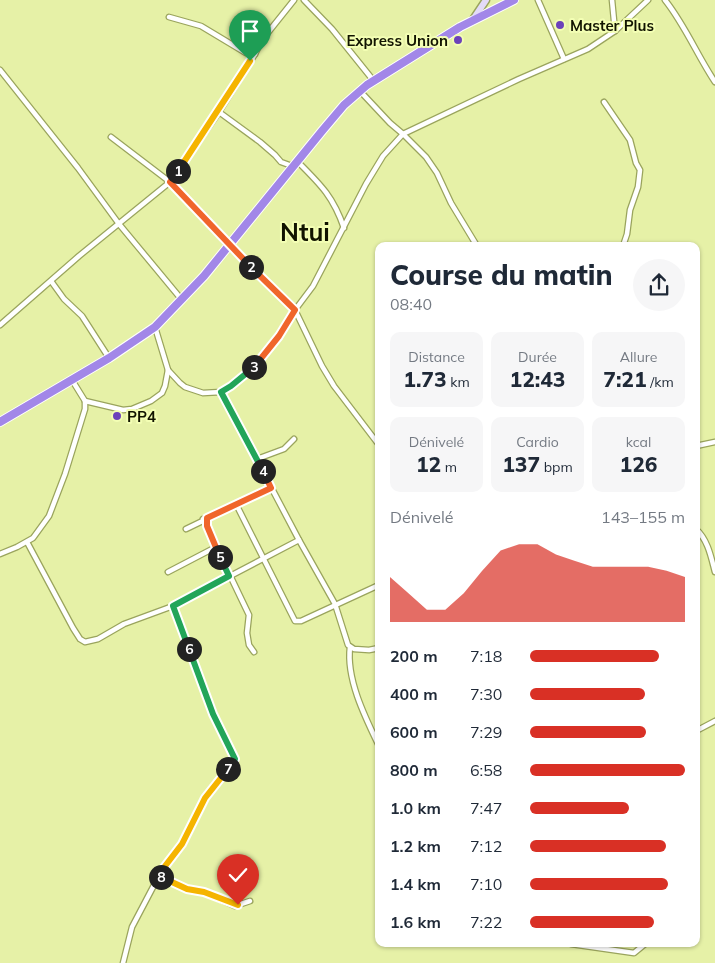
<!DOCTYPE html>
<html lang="fr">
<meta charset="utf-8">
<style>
:root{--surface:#fff;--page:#f6f6f7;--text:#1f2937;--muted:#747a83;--accent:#d93025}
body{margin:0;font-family:Mulish,sans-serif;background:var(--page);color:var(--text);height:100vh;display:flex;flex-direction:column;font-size:19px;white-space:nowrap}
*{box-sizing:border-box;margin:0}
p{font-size:16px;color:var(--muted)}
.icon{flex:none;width:28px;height:28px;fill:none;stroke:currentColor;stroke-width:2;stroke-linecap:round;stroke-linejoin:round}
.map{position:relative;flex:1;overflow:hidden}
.drawer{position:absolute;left:375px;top:242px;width:325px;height:705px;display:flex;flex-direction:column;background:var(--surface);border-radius:10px;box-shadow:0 1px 4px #0004}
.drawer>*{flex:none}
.pin{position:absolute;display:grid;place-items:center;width:42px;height:42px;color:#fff;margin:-51px -21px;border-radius:50% 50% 50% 0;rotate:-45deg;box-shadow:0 0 5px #0007}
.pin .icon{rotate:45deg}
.km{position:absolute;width:25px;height:25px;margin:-12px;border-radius:50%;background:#222;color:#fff;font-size:14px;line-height:25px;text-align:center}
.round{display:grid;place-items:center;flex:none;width:52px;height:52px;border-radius:26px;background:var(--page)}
.headline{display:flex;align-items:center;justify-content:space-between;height:85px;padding:0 15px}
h1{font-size:28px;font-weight:800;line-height:38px}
.stats{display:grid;grid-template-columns:repeat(3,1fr);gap:8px;height:85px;padding:5px 15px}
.stats div{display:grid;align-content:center;border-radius:10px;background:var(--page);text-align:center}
.stats b{font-size:21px;font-weight:800}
.stats small{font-size:14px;font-weight:400}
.stats p{font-size:14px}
.chart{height:140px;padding:10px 15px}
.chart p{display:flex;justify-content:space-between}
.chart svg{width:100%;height:90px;margin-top:5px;fill:var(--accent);opacity:.7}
ul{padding:0 15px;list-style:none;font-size:16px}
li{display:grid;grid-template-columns:80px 60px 1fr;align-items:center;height:38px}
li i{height:12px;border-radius:6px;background:var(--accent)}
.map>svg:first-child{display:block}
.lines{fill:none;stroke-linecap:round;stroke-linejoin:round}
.street-casing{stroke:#9aa45d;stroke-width:7}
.secondary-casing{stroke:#9aa45d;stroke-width:9}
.highway-casing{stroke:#fff;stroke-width:10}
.street{stroke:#fff;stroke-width:4.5}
.secondary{stroke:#e3dbf8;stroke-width:6}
.highway{stroke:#a287e8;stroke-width:8}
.split-1-casing{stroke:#fff;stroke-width:10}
.split-2-casing{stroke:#fff;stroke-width:10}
.split-3-casing{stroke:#fff;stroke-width:10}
.split-4-casing{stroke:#fff;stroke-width:10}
.split-5-casing{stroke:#fff;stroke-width:10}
.split-6-casing{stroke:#fff;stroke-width:10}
.split-7-casing{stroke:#fff;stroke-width:10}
.split-8-casing{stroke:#fff;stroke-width:10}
.split-9-casing{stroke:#fff;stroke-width:10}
.split-1{stroke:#f5b400;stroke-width:6}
.split-2{stroke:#f0652b;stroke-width:6}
.split-3{stroke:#f0652b;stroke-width:6}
.split-4{stroke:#22a559;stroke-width:6}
.split-5{stroke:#f0652b;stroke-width:6}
.split-6{stroke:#22a559;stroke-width:6}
.split-7{stroke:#22a559;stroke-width:6}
.split-8{stroke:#f5b400;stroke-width:6}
.split-9{stroke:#f5b400;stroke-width:6}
.poi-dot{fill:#6c42ba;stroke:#f3feb4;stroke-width:2}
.labels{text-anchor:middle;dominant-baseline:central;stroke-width:4;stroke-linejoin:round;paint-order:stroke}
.poi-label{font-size:15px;font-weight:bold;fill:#111400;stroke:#f3feb4;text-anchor:start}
.town-label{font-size:25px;font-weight:bold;fill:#111400;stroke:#f3feb4}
</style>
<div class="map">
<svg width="715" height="963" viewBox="0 0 715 963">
<rect width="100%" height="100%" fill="#e6f1a7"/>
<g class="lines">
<!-- street casing -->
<g class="street-casing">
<g id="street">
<polyline points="304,0 332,29 373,80"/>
<polyline points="538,0 564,59"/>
<polyline points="612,0 615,31"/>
<path d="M665,0C685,25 697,55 715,82"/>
<polyline points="169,17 201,26 246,53 255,54"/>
<polyline points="0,70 78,168 119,224 182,300"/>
<polyline points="360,91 390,123 403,134 426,157 437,173 451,203 477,246"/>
<polyline points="604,102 630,140 636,163 640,170 638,187 630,210 627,234 623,246"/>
<polyline points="219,112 260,142 275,155 281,162 292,166"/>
<polyline points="111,137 170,182 229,246 295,310 322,366 334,386 379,445"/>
<path d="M297,161C320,184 333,196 344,228"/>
<polyline points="51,281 64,299 82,316 109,358"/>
<polyline points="0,325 79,256 170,182 219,112 255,54 262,40 294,0"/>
<polyline points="155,327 168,370 180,383 185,387 203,393 221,392 231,386 249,372 267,352 284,329 295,310 313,286 366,184 383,156 403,134 519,79 588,49 615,31 648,0"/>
<polyline points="221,392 299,540 335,604 348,645 354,649 369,650 379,648"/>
<polyline points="85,401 123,410 132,409 151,401 162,393 165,386 168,370"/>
<polyline points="696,446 715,442"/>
<polyline points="257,459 284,449 294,439"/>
<polyline points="236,504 295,621 301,621 379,585"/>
<polyline points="203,519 249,615 247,633 249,645 254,652"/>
<polyline points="186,529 271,488"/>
<path d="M696,529C708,540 711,557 715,572"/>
<polyline points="27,542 73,628 80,639 85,642 98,639 124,624 173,606 299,540"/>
<polyline points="0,554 17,547 33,538 49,516 65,474 85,409 85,401 72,380"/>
<polyline points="168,572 216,547"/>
<path d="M350,647C346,679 365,717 379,746"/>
<polyline points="696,731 715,721"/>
<polyline points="379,751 379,754"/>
<polyline points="158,876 187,889 204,892 235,906 250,901"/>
<polyline points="571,944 634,953 645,944"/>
<polyline points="123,963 132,927 162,870 183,843 205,798 235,759 213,714 173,606"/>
</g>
</g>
<!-- secondary casing -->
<g class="secondary-casing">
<polyline id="secondary" points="472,21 486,0"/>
</g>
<!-- highway casing -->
<g class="highway-casing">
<polyline id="highway" points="0,422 109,358 155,327 204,276 322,131 344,105 367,85 460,27 514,0"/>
</g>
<!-- street -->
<use href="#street" class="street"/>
<!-- secondary -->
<use href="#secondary" class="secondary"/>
<!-- highway -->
<use href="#highway" class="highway"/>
</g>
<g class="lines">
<!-- split-1 casing -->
<g class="split-1-casing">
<polyline id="split-1" points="178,171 250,61"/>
</g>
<!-- split-2 casing -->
<g class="split-2-casing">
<polyline id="split-2" points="178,171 170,182 251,267"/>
</g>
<!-- split-3 casing -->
<g class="split-3-casing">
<polyline id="split-3" points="251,267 295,310 279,336 254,367"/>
</g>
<!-- split-4 casing -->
<g class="split-4-casing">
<polyline id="split-4" points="254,367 231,386 221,392 263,471"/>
</g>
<!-- split-5 casing -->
<g class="split-5-casing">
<polyline id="split-5" points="220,557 207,526 207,518 271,488 263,471"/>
</g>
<!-- split-6 casing -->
<g class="split-6-casing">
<polyline id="split-6" points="189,649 173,606 229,576 220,557"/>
</g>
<!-- split-7 casing -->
<g class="split-7-casing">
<polyline id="split-7" points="189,649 213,714 235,759 228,769"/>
</g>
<!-- split-8 casing -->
<g class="split-8-casing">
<polyline id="split-8" points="161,877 158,876 162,870 182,844 205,798 228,769"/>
</g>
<!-- split-9 casing -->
<g class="split-9-casing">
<polyline id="split-9" points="161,877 187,889 204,892 238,905"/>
</g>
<!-- split-1 -->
<use href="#split-1" class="split-1"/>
<!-- split-2 -->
<use href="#split-2" class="split-2"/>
<!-- split-3 -->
<use href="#split-3" class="split-3"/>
<!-- split-4 -->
<use href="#split-4" class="split-4"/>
<!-- split-5 -->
<use href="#split-5" class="split-5"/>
<!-- split-6 -->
<use href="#split-6" class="split-6"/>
<!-- split-7 -->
<use href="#split-7" class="split-7"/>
<!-- split-8 -->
<use href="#split-8" class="split-8"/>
<!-- split-9 -->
<use href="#split-9" class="split-9"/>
</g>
<!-- markers -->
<g class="poi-dot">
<circle cx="560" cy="25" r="5"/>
<circle cx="458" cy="40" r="5"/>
<circle cx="117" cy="416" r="5"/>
</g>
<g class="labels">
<!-- poi labels -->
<g class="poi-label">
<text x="570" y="25">Master Plus</text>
<text x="448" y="40" text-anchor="end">Express Union</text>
<text x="127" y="416">PP4</text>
</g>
<!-- town labels -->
<g class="town-label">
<text x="305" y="231">Ntui</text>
</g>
</g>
</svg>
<div class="pin" style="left:250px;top:61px;background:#1e9e55"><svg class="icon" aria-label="arrive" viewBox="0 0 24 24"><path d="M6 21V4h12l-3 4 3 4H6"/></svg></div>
<div class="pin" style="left:238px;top:905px;background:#d93025"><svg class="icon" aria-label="check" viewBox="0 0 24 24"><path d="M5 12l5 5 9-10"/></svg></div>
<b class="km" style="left:178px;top:171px">1</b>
<b class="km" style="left:251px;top:267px">2</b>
<b class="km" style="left:254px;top:367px">3</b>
<b class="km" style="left:263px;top:471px">4</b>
<b class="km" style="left:220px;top:557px">5</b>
<b class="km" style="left:189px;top:649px">6</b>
<b class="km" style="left:228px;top:769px">7</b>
<b class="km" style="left:161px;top:877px">8</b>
<section class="drawer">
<div class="headline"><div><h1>Course du matin</h1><p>08:40</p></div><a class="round"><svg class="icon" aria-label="share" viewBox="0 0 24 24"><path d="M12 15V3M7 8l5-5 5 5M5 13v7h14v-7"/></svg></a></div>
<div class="stats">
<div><p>Distance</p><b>1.73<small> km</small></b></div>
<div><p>Durée</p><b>12:43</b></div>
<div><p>Allure</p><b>7:21<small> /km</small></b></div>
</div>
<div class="stats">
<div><p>Dénivelé</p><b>12<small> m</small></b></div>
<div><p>Cardio</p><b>137<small> bpm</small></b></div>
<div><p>kcal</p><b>126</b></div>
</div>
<div class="chart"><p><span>Dénivelé</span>143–155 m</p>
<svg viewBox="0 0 160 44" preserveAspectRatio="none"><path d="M0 44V22L10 30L20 38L30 38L40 30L50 19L60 9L70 6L80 6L90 11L100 14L110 17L120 17L130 17L140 17L150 19L160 22V44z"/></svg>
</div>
<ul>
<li><b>200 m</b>7:18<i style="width:83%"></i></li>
<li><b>400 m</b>7:30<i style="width:74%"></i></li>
<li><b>600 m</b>7:29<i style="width:75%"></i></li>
<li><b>800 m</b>6:58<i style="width:100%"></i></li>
<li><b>1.0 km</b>7:47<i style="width:64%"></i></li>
<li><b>1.2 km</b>7:12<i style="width:88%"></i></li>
<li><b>1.4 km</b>7:10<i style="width:89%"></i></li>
<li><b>1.6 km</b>7:22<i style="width:80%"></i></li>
</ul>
</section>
</div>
